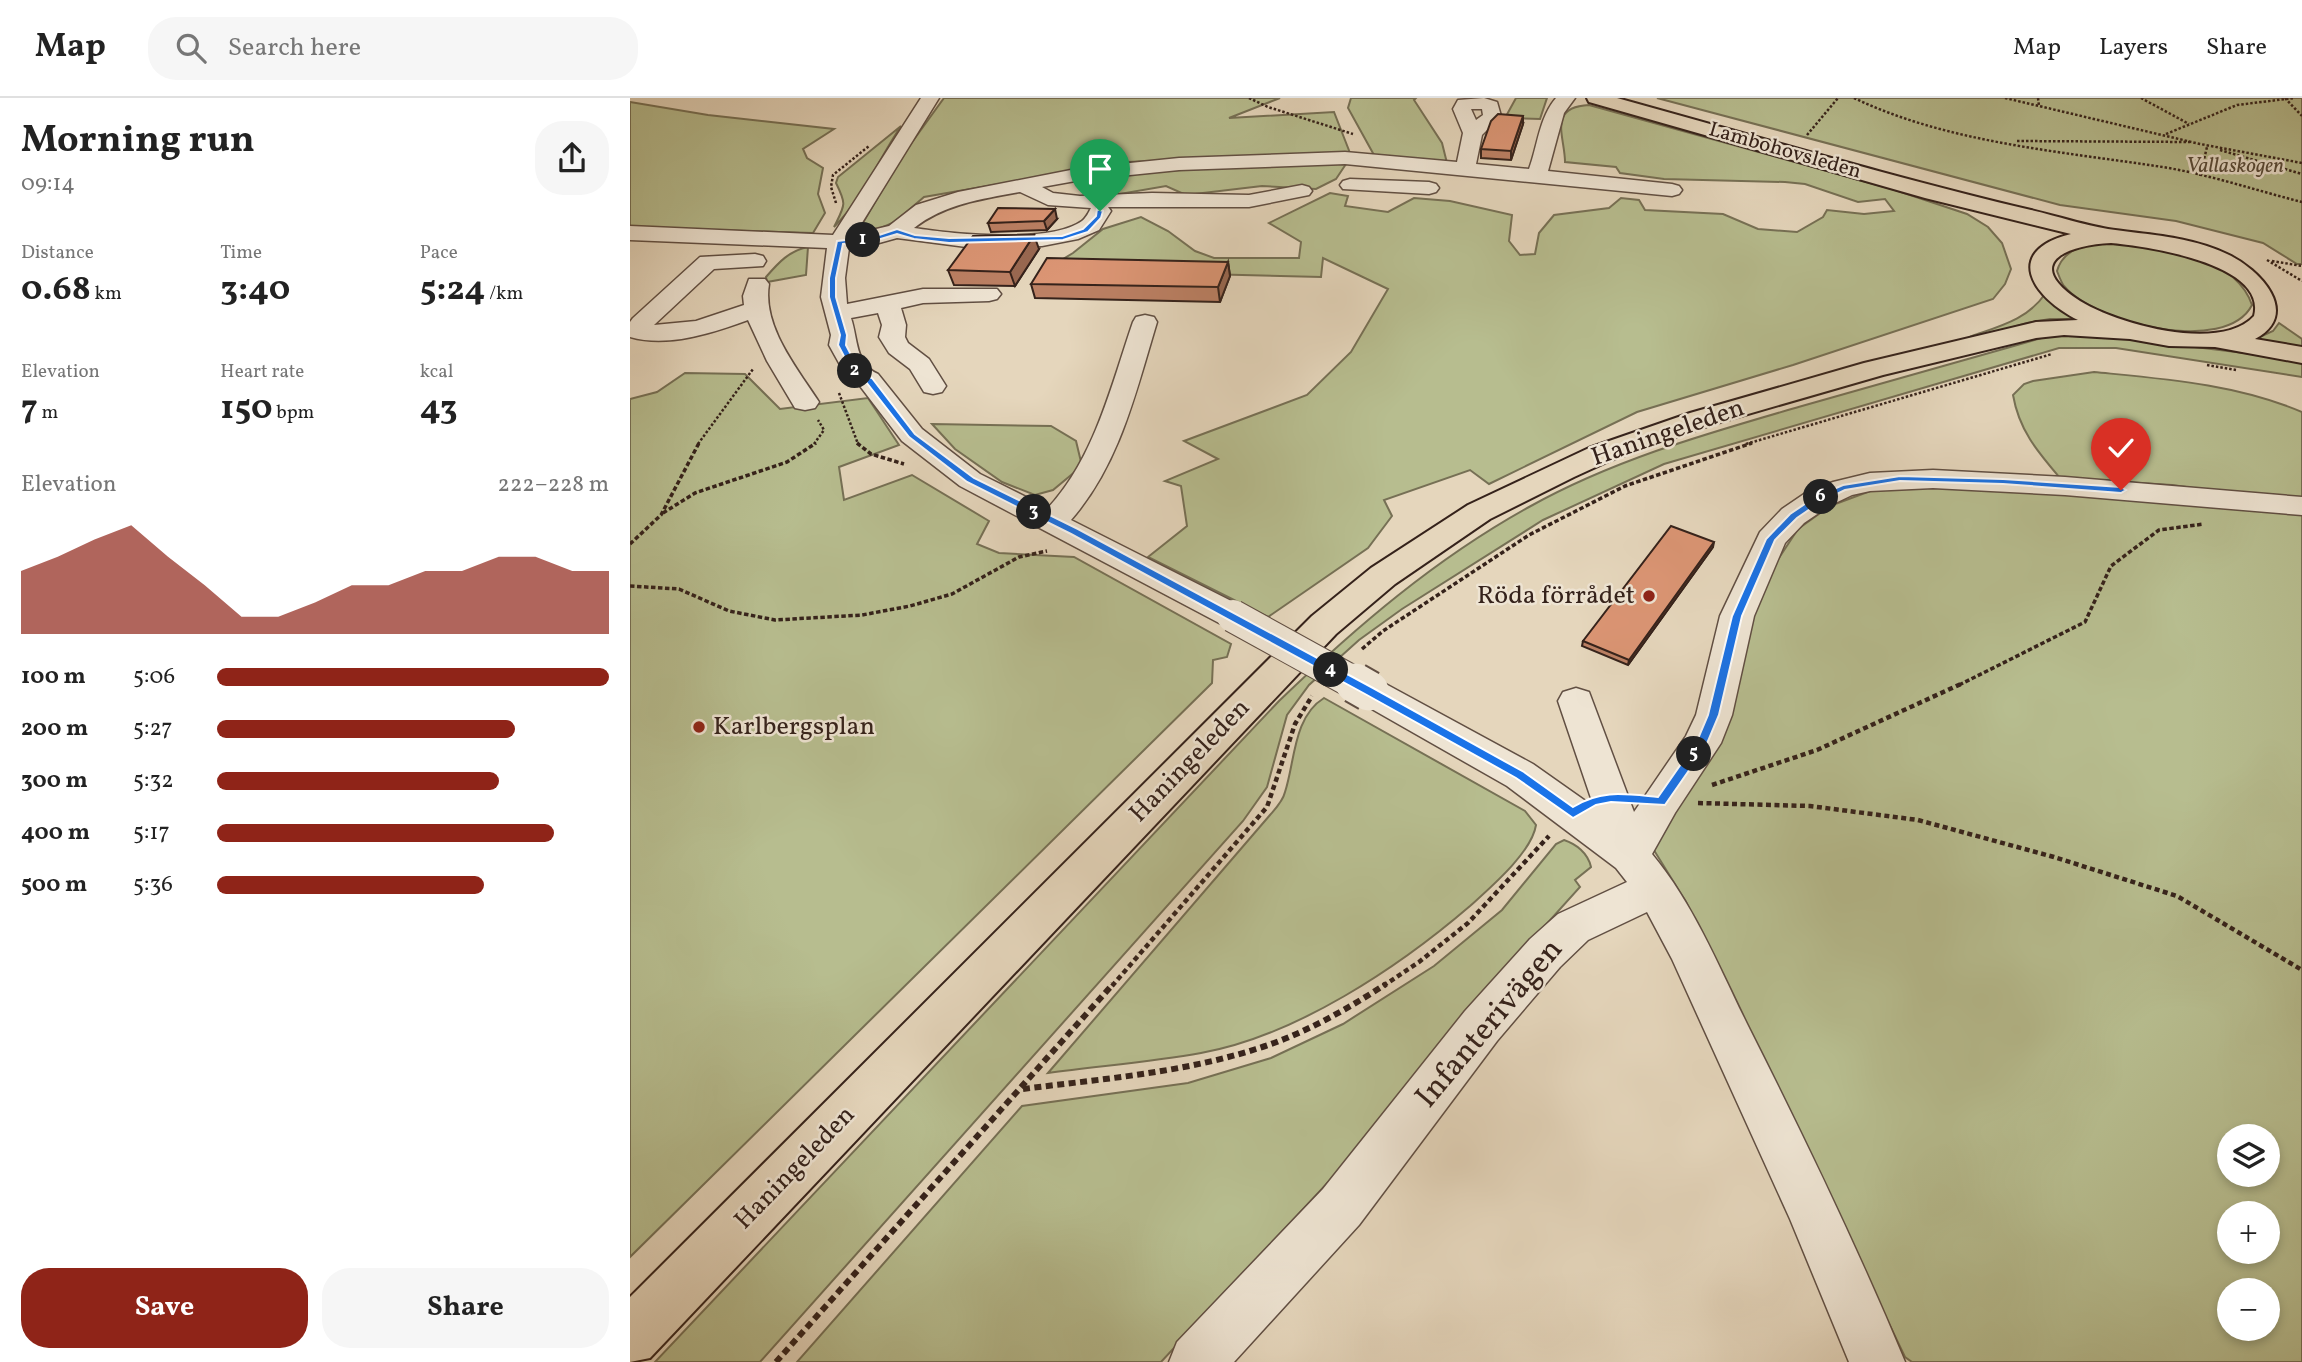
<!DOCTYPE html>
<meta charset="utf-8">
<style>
:root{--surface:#fff;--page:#f6f6f6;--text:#222;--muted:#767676;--line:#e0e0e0;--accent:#8f2418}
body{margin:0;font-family:Vollkorn,serif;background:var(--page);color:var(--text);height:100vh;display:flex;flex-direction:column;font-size:26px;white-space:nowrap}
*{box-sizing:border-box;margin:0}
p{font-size:23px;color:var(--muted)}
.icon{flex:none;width:38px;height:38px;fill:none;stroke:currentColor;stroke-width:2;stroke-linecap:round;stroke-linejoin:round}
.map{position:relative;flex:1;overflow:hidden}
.panel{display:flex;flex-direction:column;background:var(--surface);width:630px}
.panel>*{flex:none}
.tools{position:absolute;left:1587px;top:1026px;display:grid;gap:14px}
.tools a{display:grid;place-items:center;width:63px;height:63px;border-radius:50%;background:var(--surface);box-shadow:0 4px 10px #0003;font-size:35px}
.pin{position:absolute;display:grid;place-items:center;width:60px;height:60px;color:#fff;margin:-72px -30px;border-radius:50% 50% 50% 0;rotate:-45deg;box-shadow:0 0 7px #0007}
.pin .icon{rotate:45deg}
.km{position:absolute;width:35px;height:35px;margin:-18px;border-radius:50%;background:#222;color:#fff;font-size:19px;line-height:35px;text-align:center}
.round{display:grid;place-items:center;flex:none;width:74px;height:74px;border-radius:28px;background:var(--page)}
.overview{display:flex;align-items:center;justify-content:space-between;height:119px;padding:0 21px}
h1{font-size:38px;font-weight:700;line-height:52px}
.stats{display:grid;grid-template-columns:repeat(3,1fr);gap:10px;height:119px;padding:7px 21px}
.stats div{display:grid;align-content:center}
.stats b{font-size:35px;font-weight:700}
.stats small{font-size:19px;font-weight:400}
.stats p{font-size:19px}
.chart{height:196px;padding:14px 21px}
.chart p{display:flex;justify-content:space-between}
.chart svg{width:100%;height:126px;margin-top:7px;fill:var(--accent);opacity:.7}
.action{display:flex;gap:14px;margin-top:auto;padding:14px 21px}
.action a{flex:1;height:80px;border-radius:28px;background:var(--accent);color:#fff;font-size:28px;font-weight:700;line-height:80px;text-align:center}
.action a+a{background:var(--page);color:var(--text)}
ul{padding:0 21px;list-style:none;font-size:23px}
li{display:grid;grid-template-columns:112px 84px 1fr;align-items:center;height:52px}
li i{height:18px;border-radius:9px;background:var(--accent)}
header{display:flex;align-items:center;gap:42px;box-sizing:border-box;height:98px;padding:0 35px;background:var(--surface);border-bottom:2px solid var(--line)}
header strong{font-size:33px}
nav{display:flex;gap:38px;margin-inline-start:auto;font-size:24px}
.search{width:490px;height:63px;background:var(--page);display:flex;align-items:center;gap:18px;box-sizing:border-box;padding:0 24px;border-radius:28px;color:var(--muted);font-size:26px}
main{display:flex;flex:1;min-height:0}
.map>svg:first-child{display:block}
.green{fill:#b7bd8f;stroke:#767055;stroke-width:2;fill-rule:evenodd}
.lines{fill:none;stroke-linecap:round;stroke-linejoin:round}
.minor-casing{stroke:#614f43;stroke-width:3}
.major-casing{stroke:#35221b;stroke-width:4}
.path-far3{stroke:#35221b;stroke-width:2.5;stroke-dasharray:2.5 2;stroke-linecap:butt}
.path-far2{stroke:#35221b;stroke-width:3.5;stroke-dasharray:4.5 2.5;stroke-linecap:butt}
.path-far1{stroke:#35221b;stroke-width:4.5;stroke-dasharray:5 3.5;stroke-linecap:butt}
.path{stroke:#35221b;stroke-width:6;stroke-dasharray:7 4.5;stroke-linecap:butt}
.minor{fill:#eee4d3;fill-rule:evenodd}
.major{fill:#e5d6bc;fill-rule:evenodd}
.minor-bridge-far1-casing{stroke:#614f43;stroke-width:34;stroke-linecap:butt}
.minor-bridge-casing{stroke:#614f43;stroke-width:43;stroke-linecap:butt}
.minor-bridge-far1{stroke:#eee4d3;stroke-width:32}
.minor-bridge{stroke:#eee4d3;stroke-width:39}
.wall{fill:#bc8064;stroke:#35221b;stroke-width:2}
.shaded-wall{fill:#996851;stroke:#35221b;stroke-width:2}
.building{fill:#db9574;stroke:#35221b;stroke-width:2}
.route{fill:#1a73e8;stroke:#fff;stroke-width:2}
.poi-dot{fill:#8f2418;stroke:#eee4d3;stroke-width:2.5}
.labels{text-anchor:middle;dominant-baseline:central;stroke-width:5;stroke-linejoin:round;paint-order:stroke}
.far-street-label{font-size:21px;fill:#35221b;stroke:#eee4d3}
.far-park-label{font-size:21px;font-style:italic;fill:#564938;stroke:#eee4d3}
.street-label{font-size:26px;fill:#35221b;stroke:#eee4d3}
.poi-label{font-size:26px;fill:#35221b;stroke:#eee4d3;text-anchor:end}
.near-street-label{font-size:32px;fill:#35221b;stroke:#eee4d3}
</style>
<header>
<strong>Map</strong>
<div class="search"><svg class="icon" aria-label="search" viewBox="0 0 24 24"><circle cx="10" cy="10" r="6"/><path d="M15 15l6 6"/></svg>Search here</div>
<nav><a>Map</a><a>Layers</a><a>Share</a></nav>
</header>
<main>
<section class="panel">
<div class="overview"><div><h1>Morning run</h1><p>09:14</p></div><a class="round"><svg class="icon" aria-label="share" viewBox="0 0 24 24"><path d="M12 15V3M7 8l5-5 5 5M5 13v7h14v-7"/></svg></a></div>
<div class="stats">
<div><p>Distance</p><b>0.68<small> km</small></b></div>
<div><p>Time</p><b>3:40</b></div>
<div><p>Pace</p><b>5:24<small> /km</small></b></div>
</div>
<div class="stats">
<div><p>Elevation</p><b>7<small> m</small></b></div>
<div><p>Heart rate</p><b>150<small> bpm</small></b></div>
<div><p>kcal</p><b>43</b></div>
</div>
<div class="chart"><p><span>Elevation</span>222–228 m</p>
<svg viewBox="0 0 160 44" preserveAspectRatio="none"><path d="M0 44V22L10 17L20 11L30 6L40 17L50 27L60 38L70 38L80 33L90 27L100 27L110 22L120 22L130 17L140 17L150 22L160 22V44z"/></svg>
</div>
<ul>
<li><b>100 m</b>5:06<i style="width:100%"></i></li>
<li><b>200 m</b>5:27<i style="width:76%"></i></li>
<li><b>300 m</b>5:32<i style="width:72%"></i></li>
<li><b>400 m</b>5:17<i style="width:86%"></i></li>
<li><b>500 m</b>5:36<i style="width:68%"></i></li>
</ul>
<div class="action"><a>Save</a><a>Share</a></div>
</section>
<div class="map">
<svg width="1672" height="1264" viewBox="0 0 1672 1264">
<rect width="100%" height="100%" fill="#e5d6bc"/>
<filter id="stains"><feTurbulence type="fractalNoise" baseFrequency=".00286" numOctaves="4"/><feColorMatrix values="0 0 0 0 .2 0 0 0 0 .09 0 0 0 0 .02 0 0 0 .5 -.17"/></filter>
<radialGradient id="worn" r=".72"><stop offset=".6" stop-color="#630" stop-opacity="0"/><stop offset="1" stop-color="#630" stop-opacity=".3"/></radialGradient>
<!-- green -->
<g class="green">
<polygon points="314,0 650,0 599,20 704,14 720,55 497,64 294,99 265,124 241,134 227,135 272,58"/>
<polygon points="721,0 786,0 784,2 812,45 817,65 744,57 718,10"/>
<polygon points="886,0 917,0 910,21 875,20"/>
<polygon points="1027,0 1672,0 1672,166 1667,166 1633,145 1546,123 1430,107"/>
<polygon points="0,4 78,17 204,31 173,51 177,60 193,70 188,96 195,115 183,135 13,130 0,140"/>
<path d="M959,7L1265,92L1337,116L1358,129L1372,145L1381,171L1375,186L1363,201L1163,267L1007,314L859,386L840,372L754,402L762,418L738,450L638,519L518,459L557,428L551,388L535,383L588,361L554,343L677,297L721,254L758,191L693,160L691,179L415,172L443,155L473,131L511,119L538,133L565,153L584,160H669L671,144L639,125L700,95L718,98L715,108L758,114L784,100L820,103L882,117L879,143L890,157L905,156L909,135L924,117L979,110L991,100L1009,102L1015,112L1093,116L1128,131L1167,134L1193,119L1197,112L1234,116L1264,113L1255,101L1228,104L1175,86L1155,84L1034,81L990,75L986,69L935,64C935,39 917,9 959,7Z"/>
<path d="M271,28C248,62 234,99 204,129C215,107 217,107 206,85L208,79Z"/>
<polygon points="692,65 716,66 706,81 686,91 632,88 556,97 536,88 484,97 448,80 512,74"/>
<path d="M1491,144C1535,149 1606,159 1622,207C1596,258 1464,225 1434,188C1431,184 1429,178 1427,173C1435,145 1466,146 1491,144Z"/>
<path d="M178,149L176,177L137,184L136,179C149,164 159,153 178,149Z"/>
<path d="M1415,196L1453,221H1420L1397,225L1345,240L1342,238C1370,228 1398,221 1415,196Z"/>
<polygon points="1649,225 1672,241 1672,251 1623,242 1643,233"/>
<path d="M1458,236L1647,259L1672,264V279L1486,250H1429L1034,366L913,422L772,511L729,542L679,587L657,617L637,689L613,723L130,1264H25L649,603C726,529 805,461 899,409C985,361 1079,335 1172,308C1256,284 1339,261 1422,237Z"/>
<path d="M1464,274C1535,281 1606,286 1672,314V401L1628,399L1542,387L1430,380C1407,353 1389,332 1383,297L1394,286L1403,283Z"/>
<polygon points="55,275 115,276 150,311 238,300 269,347 209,369 214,402 282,377 359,423 347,446 369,455 444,459 601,546 597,559 583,562 582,585 0,1159 0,301 27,294"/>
<polygon points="302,326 421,328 446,343 452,368 423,392 405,397 372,384 325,351"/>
<path d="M1286,387L1404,391L1672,415V1264H1282L1275,1259L1056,804L1022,749L1139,475L1168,431L1200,408L1243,392ZM1600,1038H1638V1076H1600ZM1600,1115H1638V1153H1600ZM1600,1192H1638V1230H1600Z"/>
<path d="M694,600L895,713L906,727C902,754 861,789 840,808C769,869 666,938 571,955C521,964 469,968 418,975L640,717C646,710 653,703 655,694C665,664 663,619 694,600Z"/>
<path d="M934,742C946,746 958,755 961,769L945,782L950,789L830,922L741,1038L531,1264H167L392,1008L558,985L641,960L713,926L804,868L872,812L926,746Z"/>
</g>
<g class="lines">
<!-- minor casing -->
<g class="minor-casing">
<g id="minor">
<path d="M291,0H309L225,136L259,128L286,107L328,94L451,70L549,60L715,54L827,64L833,35L823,11L828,2L854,0L867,4L871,18L852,37L846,66L899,71C908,47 909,20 926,0H945L934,15L918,73L1042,86L1049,88L1052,92L1049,96L1042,98L715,66L549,72L451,82L412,89L423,95L450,98L522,95L619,97L672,87L679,89L682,93L679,97L619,109H478L481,113L469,132L448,141L412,148L344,150L267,140L231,150H219L215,180L217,206L293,191H367L371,196L367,201L359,203L293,205L271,210L276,227L275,239L278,245L299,261L316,288L312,294L303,296L294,294L280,271L259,255L249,239L252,227L248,215L221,220C228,241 225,266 248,276L292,331L350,376L418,410C465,359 481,288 503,224L506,219L515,217L524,219L527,224C506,293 490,366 441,422L615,510L620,518L615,526L603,530L591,526L330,388L272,343L230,288L219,283L199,247L201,237L191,199L197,150L0,142V128L203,137ZM841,11H852L853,17L846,22ZM390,94L418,107L461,110C459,114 456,120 452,123C420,146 323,136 284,130C315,106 352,101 390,94Z"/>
<polygon points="720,81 799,84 806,86 809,90 806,94 799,96 713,91 710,87 713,83"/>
<path d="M125,156L133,158L136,163L133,168L84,171L24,227L66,223L114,207L113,198L119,181H135L139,186C132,228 167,270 189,304L185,310L175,312L165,310L137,263L118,222C82,235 38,250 0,239V224L3,220L70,159Z"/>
<path d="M1303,372L1435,379L1672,399V417L1435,397L1303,390L1240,393L1222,397L1199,408L1174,425L1155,445L1124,518L1102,617L1091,645L1045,715L1022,756C1065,808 1090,872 1120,932C1175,1041 1228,1151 1275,1264H1219L1160,1121L1042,861L1017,814L958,842L930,869L867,943L729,1127L604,1264H539L547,1244L693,1091L835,913L900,841L928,816L997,784L986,770L877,688L726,602L721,593L726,584L739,580L752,584L903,666L964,709L928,603L933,594L946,590L959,594L1004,714L1056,638L1066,617L1090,518L1130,434L1152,411L1177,394L1203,384L1240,375Z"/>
</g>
</g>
<!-- major casing -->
<g class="major-casing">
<path id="major" d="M957,0H987C1125,38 1262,79 1401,112C1427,118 1454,127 1478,131C1518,137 1559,138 1597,156C1630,171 1672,216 1625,241L1672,249V265L1585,249L1539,248L1500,241L1434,237L1406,240L1253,277L1080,327L981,362L944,379L860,421L765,486L706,536L20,1260L0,1264V1199L682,518L741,470L838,407L959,350L1060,315L1234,265L1406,224L1448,222C1402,199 1372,153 1441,136L1295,100L959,4ZM1481,145C1514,148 1638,165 1624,218C1590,255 1487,226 1450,203C1391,165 1437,147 1481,145Z"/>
</g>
<!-- path-far3 -->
<g class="path-far3">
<polyline points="619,0 638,9 723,36"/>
<path d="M1224,0C1316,44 1426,53 1526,68C1575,75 1624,92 1672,104"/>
<polyline points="1375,0 1570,46 1672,65"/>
<polyline points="1408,0 1409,8"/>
<polyline points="1511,0 1559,26"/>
<polyline points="1655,0 1672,18"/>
<polyline points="1536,36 1607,7 1664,0"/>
<polyline points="1177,37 1208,0"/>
<polyline points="1387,43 1560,44"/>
<polyline points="1590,52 1672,76"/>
<polyline points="1570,78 1577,49"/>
<polyline points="206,105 201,89 203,77 239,48"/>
<polyline points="1637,162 1672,183"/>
<polyline points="1642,163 1672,168"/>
<polyline points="1577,267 1606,272"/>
<polyline points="209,295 228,346"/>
<polyline points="68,346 123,271"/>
<polyline points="184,346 194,332 188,322"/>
<polyline points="1116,346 1422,256"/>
</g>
<!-- path-far2 -->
<g class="path-far2">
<polyline points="227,345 241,356 274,366"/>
<polyline points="33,415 65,395 157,364 186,345"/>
<polyline points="0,446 31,417 69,345"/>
<polyline points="0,488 49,491 99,513 145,522 232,517 280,508 322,496 389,459 417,453"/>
<polyline points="732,551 753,533 899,437 995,388 1122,345"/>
<polyline points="1329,587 1455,524 1481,468 1529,432 1574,426"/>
</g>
<!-- path-far1 -->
<g class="path-far1">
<polyline points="1082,687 1187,652 1333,585"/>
<polyline points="1068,705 1180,708 1288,722 1424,759 1547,798 1672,872"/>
<polyline points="482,888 637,709 665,626 682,598"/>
<polyline points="753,888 789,864 838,825 919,738"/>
</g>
<!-- path -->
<g class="path">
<path d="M393,991C471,981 551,975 626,951C672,937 716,912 756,886"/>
<polyline points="146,1264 483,886"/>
</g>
<!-- minor -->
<use href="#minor" class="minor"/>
<!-- major -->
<use href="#major" class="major"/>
<!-- minor-bridge-far1 casing -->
<g class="minor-bridge-far1-casing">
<polyline id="minor-bridge-far1" points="603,518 728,587"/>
</g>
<!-- minor-bridge casing -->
<g class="minor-bridge-casing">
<polyline id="minor-bridge" points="725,585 739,593"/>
</g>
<!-- minor-bridge-far1 -->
<use href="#minor-bridge-far1" class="minor-bridge-far1"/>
<!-- minor-bridge -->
<use href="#minor-bridge" class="minor-bridge"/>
</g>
<!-- wall -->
<g class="wall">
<polygon points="893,26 881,62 851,60 851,51"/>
<polygon points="427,121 417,132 361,134 358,125"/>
<polygon points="409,151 385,188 324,187 318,172"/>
<polygon points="598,164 600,178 590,204 405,200 401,186"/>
<polygon points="1083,449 998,567 952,548 953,543"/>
</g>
<!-- shaded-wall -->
<g class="shaded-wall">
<polygon points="893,18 893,26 881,62 881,53"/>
<polygon points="425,111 427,121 417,132 414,123"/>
<polygon points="404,137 409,151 385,188 380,174"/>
<polygon points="598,164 600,178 590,204 588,189"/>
<polygon points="1084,444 1083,449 998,567 999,562"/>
</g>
<!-- building -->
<g class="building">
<polygon points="868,16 893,18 881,53 851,51 861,23"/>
<polygon points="368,110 425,111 414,123 358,125"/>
<polygon points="404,137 380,174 318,172 343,138"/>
<polygon points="417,160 598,164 588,189 401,186"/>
<polygon points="1041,428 1084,444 999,562 953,543"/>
</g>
<!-- route -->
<path class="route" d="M467,111L473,113L471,120L458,134L433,142L319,145L284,141L267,136L244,143L213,146L206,180V199L217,237L216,247L231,276L242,280L285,336L344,380L448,431L743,590L894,674L943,709C971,691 996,696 1028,699L1067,643L1078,617L1102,518L1136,441L1160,416L1185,399L1213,387L1270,378L1373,381L1491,389L1496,392L1491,395L1373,386L1270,383L1215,392L1192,403L1167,420L1145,442L1112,518L1089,617L1076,648L1035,707L981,704L966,707L943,720L886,680L735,596L441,436L337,384L279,339L236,284L225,279L208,247L210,237L199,199V180L207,143L243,139L267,131L285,137L319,140L432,138L453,131L466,118Z"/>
<!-- markers -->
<g class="poi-dot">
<circle cx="1019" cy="498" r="7"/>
<circle cx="69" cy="629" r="7"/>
</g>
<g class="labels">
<!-- far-street labels -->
<g class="far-street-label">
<text transform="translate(1155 53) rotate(16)">Lambohovsleden</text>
</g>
<!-- far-park labels -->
<g class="far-park-label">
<text x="1605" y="68">Vallaskogen</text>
</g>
<!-- street labels -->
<g class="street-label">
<text transform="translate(1038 335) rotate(-19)">Haningeleden</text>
<text transform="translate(560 663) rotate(-46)">Haningeleden</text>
<text transform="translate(165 1070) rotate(-46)">Haningeleden</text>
</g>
<!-- poi labels -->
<g class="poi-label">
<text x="1005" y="498">Röda förrådet</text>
<text x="83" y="629" text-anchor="start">Karlbergsplan</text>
</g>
<!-- near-street labels -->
<g class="near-street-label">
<text transform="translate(860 926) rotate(-50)">Infanterivägen</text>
</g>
</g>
<rect width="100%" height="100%" filter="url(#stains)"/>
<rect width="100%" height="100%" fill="url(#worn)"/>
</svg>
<div class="tools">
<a><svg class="icon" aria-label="layers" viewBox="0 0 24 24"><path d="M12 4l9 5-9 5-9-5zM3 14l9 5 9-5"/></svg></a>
<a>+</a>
<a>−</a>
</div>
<div class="pin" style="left:470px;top:113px;background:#1e9e55"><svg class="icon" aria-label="arrive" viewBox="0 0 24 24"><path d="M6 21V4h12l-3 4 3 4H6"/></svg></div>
<div class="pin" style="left:1491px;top:392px;background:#d93025"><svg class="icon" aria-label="check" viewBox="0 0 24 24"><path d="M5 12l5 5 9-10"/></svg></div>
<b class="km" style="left:233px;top:142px">1</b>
<b class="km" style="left:225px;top:273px">2</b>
<b class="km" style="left:404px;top:414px">3</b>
<b class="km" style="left:701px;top:572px">4</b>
<b class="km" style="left:1064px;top:656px">5</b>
<b class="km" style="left:1191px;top:399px">6</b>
</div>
</main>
